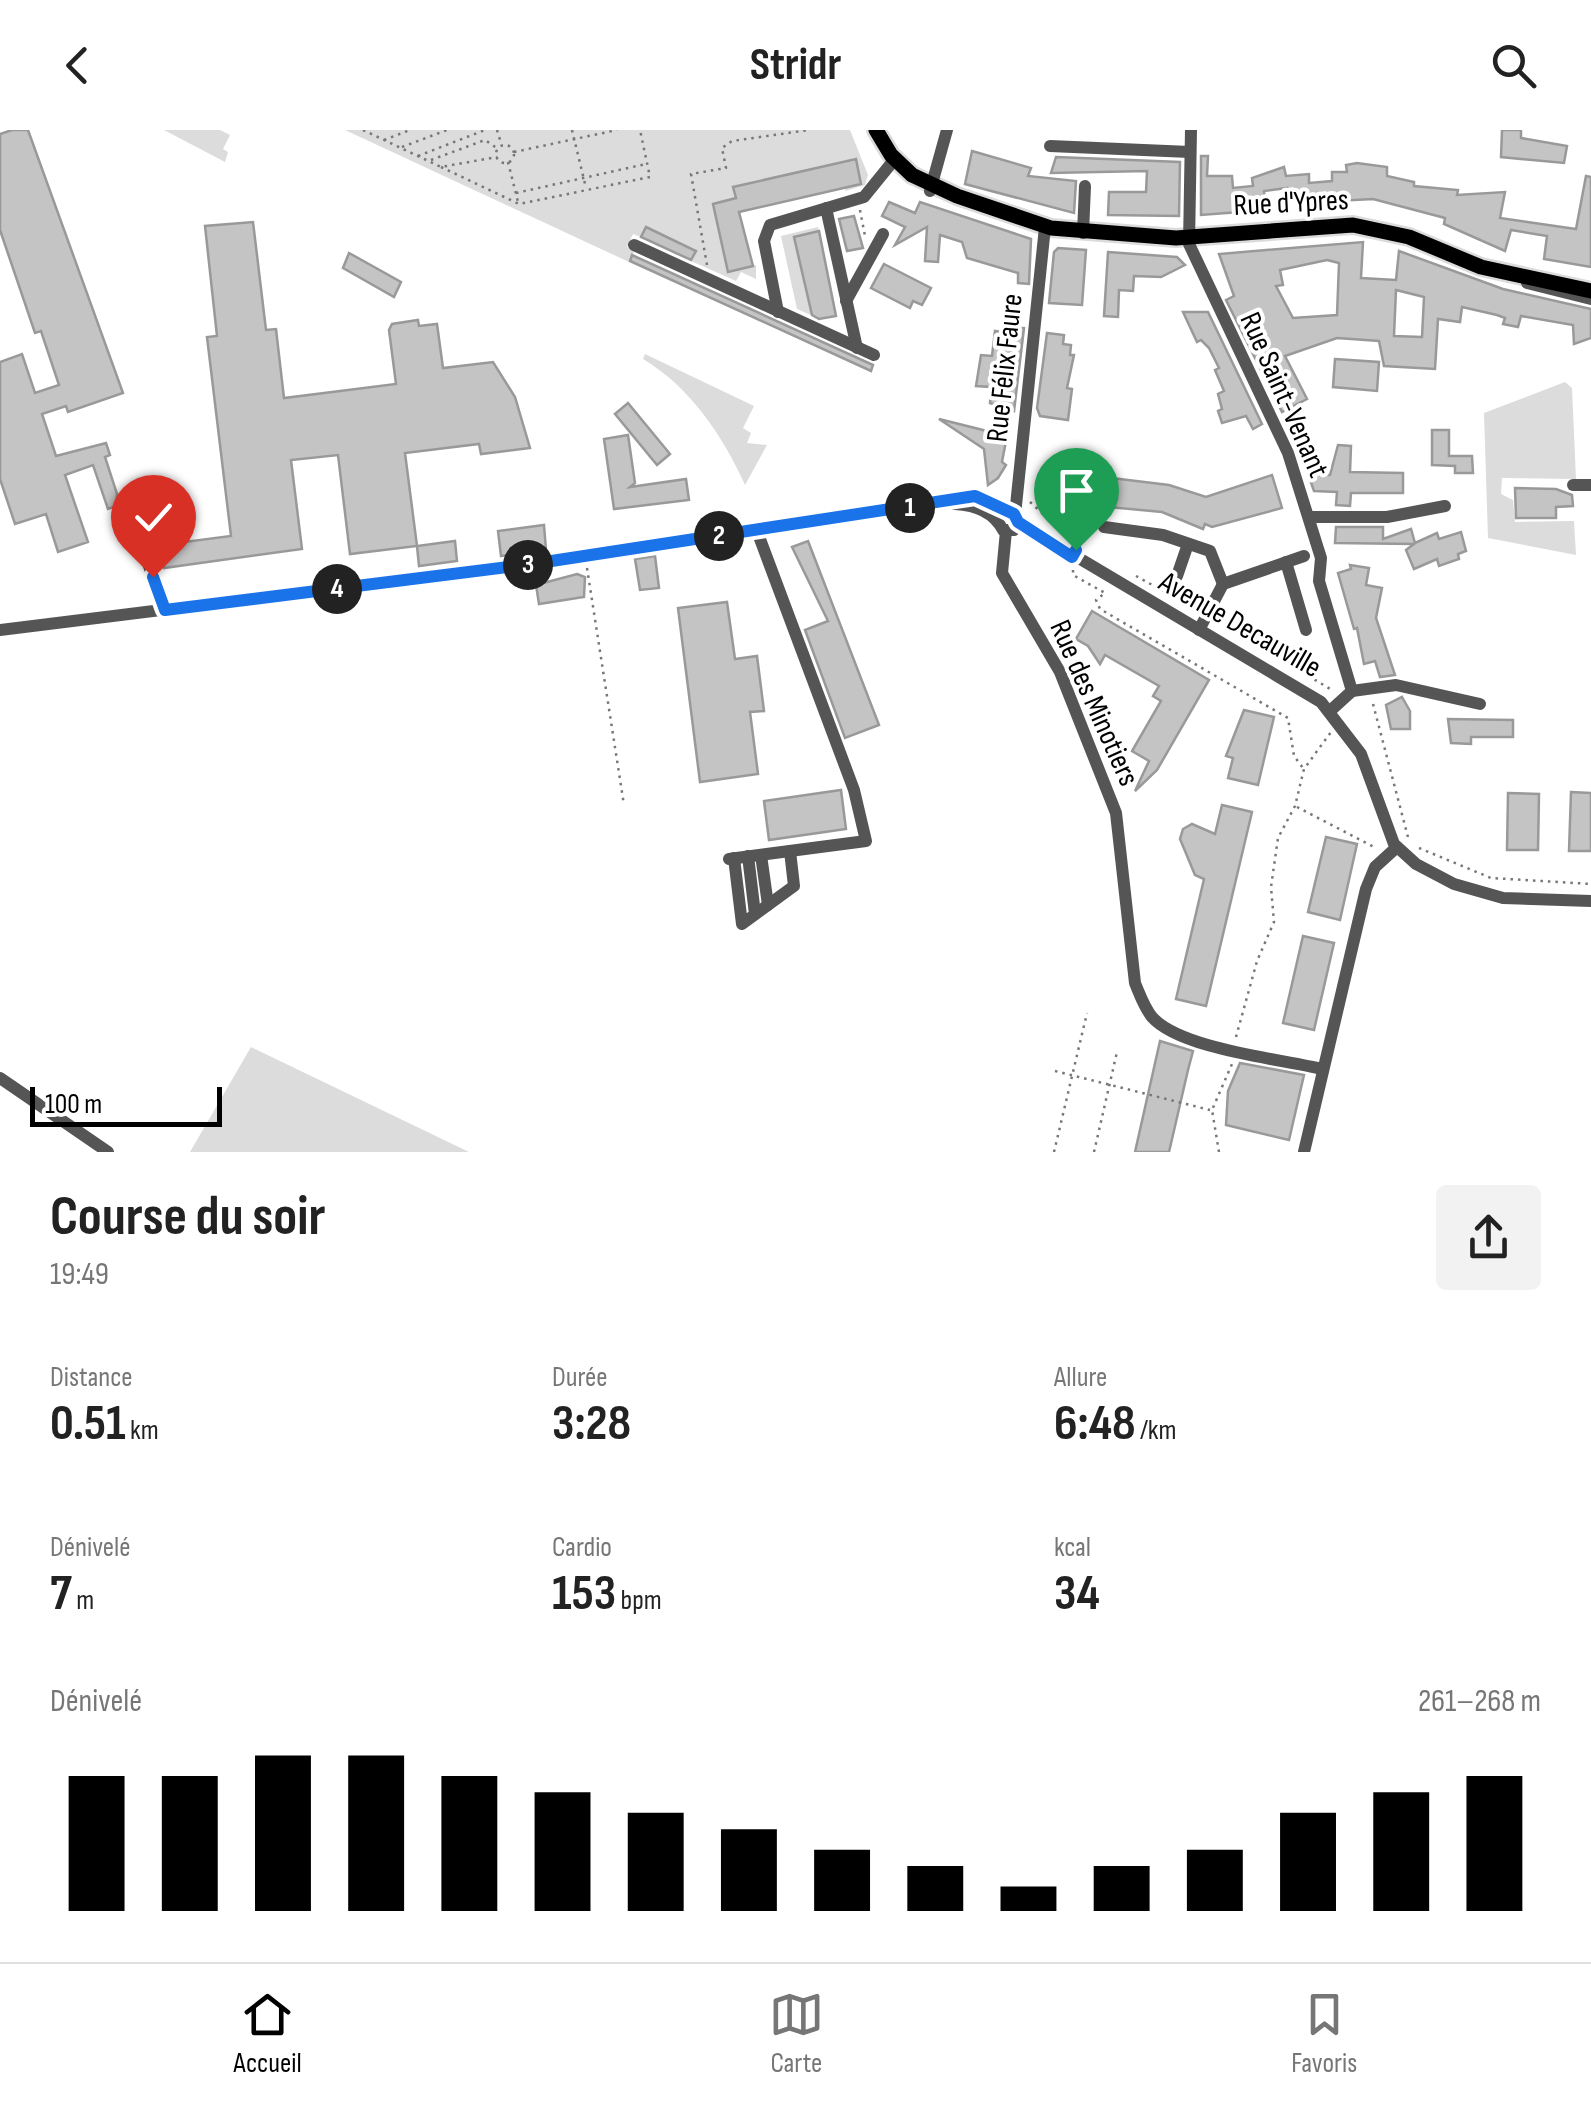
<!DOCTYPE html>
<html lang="fr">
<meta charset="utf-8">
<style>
:root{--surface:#fff;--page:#f2f2f2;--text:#222;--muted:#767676;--line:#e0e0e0;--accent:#000}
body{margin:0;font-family:"Sofia Sans Condensed",sans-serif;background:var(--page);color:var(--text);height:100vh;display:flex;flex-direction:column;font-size:38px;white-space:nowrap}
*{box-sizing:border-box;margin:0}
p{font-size:32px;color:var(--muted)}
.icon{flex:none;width:55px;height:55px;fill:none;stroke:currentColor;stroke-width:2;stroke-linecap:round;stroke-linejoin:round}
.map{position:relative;height:1022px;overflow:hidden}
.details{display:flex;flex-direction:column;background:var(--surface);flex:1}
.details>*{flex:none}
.scale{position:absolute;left:30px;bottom:25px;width:192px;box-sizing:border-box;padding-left:10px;border:5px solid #000;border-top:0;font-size:28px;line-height:35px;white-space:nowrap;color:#000;-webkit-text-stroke:8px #fff;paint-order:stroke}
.pin{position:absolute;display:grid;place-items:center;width:85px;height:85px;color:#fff;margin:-102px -42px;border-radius:50% 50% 50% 0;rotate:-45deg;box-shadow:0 0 10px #0007}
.pin .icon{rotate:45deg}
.km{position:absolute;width:50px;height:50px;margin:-25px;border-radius:50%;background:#222;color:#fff;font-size:28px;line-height:50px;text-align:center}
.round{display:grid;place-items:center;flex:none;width:105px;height:105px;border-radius:10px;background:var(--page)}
.headline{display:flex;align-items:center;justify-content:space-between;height:170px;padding:0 50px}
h1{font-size:55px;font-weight:700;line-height:75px}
.figures{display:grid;grid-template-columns:repeat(3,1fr);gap:15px;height:170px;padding:10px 50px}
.figures div{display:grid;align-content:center}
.figures b{font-size:50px;font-weight:700}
.figures small{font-size:28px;font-weight:400}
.figures p{font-size:28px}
.chart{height:280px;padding:20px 50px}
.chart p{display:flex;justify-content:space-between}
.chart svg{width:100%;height:180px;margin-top:10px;stroke:var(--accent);stroke-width:6}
header{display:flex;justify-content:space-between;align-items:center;height:130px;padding:0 50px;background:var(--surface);font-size:45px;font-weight:700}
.dock{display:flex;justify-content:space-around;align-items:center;height:140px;border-top:2px solid var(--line);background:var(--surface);font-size:28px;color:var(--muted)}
.dock a{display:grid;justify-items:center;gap:5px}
.dock .on{color:var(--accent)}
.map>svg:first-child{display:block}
.green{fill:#dcdcdc}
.building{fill:#c4c4c4;stroke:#999;stroke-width:2.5;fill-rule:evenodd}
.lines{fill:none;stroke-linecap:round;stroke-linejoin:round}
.major-casing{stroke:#dbdbdb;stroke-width:20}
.path{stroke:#777;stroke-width:2.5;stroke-dasharray:2.5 5;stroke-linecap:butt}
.minor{stroke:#555;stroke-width:12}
.major{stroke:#000;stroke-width:15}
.route-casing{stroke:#fff;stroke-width:20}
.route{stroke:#1a73e8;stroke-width:12}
.labels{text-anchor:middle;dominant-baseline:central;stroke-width:8;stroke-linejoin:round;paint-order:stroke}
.street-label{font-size:30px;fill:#000;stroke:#fff}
</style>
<header><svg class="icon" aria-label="back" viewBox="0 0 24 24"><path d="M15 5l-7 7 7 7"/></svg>Stridr<svg class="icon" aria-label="search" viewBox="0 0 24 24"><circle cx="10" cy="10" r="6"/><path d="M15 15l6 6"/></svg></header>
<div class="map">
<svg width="1591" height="1022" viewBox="0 0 1591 1022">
<rect width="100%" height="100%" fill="#fff"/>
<!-- green -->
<g class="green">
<polygon points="164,0 220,0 230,5 223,19 228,22 225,32"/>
<polygon points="345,0 850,0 868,45 865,55 845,61 855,29 734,57 736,68 713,74 728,141 756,135 756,149 741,142 736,151 691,131 695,120 646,97 641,107 633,104 627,117 634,122 629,132"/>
<polygon points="818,97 819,101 794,108 811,183 823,188 820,189 797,179 781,106"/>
<path d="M645,224L754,276L743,298L751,303L747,313L767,315L745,355C723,306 690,257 643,229Z"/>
<polygon points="1565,252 1572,258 1576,349 1502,348 1501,364 1513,370 1515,392 1574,391 1576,425 1488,408 1484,283"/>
<polygon points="251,917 469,1022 190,1022"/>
</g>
<!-- building -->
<g class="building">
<polygon points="12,0 28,0 123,263 68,282 66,276 42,284 56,326 106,313 110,325 105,327 117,364 116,376 108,379 93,335 65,345 88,412 58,422 46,384 15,394 0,349 0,232 22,224 35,263 59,255 41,201 35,203 0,100 0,4"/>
<polygon points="1502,0 1521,0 1521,8 1567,16 1564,33 1501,27"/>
<polygon points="972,21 1031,38 1028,46 1076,51 1074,83 965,54"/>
<polygon points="1201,26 1208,26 1207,46 1232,46 1233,58 1253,56 1252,48 1284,37 1286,46 1309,44 1309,53 1332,51 1332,42 1347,42 1346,35 1357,33 1387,37 1387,46 1414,52 1414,56 1458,60 1457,65 1505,62 1500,88 1576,99 1586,46 1591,47 1591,137 1544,129 1547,106 1511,100 1505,121 1444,94 1445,88 1373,69 1318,72 1317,63 1288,65 1287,58 1264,61 1266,80 1201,85"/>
<polygon points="1056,27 1180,32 1179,86 1108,85 1109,62 1146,62 1147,41 1051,43"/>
<polygon points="856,29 861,54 739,82 753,136 728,142 713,74 736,68 733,57"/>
<polygon points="889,72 915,83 920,72 1031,109 1029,154 1018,153 1018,143 967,128 962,112 940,105 938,132 925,131 927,97 895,115 905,97 882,86"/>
<polygon points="854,86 863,118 847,121 839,89"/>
<polygon points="253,92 266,200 276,199 284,268 396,254 389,200 392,194 418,190 419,196 437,194 443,238 493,232 515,267 530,318 481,324 479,314 405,323 417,416 350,424 338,325 291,330 302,419 164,438 161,415 231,406 207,207 217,206 205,96"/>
<polygon points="646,97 696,121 691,130 641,107"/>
<polygon points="819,101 836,186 819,189 812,185 794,107"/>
<path d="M1363,112L1361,148L1396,150L1399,121L1503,159L1591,179V208L1574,214L1573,195L1521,186L1518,197L1503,194L1505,188L1497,185L1462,177L1460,192L1438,189L1435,239L1384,236L1379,211L1337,208L1285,226L1307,269L1282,282L1226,170L1234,166L1219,124ZM1327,130L1339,133L1337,185L1293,188L1276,156L1283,155L1280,140ZM1396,160L1424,167L1422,207L1394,206Z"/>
<polygon points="1058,118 1086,120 1082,175 1049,173 1054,122"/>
<polygon points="1108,122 1177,127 1185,135 1161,147 1134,146 1133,161 1119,160 1118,187 1104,186"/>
<polygon points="349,123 401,152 394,167 343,138"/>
<polygon points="632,125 873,235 871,241 630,131"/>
<polygon points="884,134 931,158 922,175 913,171 910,178 871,158"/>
<polygon points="1183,182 1208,182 1262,294 1253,299 1246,286 1222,293 1218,281 1222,279 1218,264 1224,261 1215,240 1219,238 1209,218 1201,210 1197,212"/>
<polygon points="1005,196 1024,198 1014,281 990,273 991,257 976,256 981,225 992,226 995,201 1004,202"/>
<polygon points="1047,203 1064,205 1063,214 1071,215 1070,225 1074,225 1067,258 1072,259 1068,290 1040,286 1037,278"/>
<polygon points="1335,229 1379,232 1377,261 1333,257"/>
<polygon points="628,273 670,324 657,335 615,284"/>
<polygon points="939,289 1007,306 1002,332 1006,335 998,348 988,355 984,319"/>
<polygon points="1432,300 1449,300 1449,326 1472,326 1473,343 1455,343 1455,336 1432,335"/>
<polygon points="628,305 635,353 630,357 686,349 689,370 614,379 604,309"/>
<polygon points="1338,315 1351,316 1350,342 1403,343 1403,363 1351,363 1350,376 1336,375 1337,362 1314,361 1308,344 1330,345"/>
<polygon points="1087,345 1169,355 1206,367 1272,345 1282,378 1212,397 1205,394 1203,399 1162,382 1098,376 1073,390 1062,370 1063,362"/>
<polygon points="1515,358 1556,359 1572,365 1573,376 1556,377 1556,388 1516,388"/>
<polygon points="544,395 546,420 501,426 498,401"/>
<polygon points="1336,397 1383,397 1383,409 1411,399 1415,413 1437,403 1439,409 1461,402 1466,421 1458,424 1459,429 1439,436 1437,429 1414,439 1406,420 1414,414 1335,413"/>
<polygon points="455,411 457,431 419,436 417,416"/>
<polygon points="808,411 879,595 845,608 805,500 828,491 792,417"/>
<polygon points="655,426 659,458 640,460 635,429"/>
<polygon points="1350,435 1369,438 1366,455 1382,458 1376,488 1395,545 1380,547 1375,531 1364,534 1357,498 1354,499 1338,443 1351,439"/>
<polygon points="577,444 585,447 584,467 539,474 536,455"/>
<polygon points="727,472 735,529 757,526 764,581 750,582 758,644 700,652 678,478"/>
<polygon points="1092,481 1209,550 1157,640 1135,661 1149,631 1132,621 1161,571 1153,566 1159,556 1105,525 1100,534 1088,516 1076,509"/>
<polygon points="1402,567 1410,581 1410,599 1391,599 1386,575"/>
<polygon points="1244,580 1274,587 1258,655 1228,648 1233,628 1226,626"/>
<polygon points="1448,589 1513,590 1513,607 1471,607 1471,614 1451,613"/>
<polygon points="841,660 846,699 769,710 764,671"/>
<polygon points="1571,662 1591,663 1591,721 1569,721"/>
<polygon points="1508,663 1539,664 1538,720 1507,720"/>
<polygon points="1222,675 1252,682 1206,876 1176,869 1204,749 1195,745 1180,709 1183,699 1192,694 1215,704"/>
<polygon points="1326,707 1357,714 1340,790 1308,782"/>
<polygon points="1303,806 1334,813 1314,900 1283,893"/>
<polygon points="1160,911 1193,921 1188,940 1169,1022 1135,1022"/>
<polygon points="1240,933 1304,945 1289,1010 1226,995 1228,961"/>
</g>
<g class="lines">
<!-- major casing -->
<g class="major-casing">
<polyline id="major" points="876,0 891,25 912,45 957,66 1051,98 1176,108 1353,95 1409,107 1481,137 1591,161"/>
</g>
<!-- path -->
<g class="path">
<polyline points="363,0 441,37 497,27"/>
<polyline points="497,0 501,13"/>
<polyline points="572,0 586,58"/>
<polyline points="384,10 410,0"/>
<circle cx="505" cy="24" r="9"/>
<polyline points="402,17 447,0"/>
<polyline points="514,22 617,0"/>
<polyline points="418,26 485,0"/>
<polyline points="431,30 485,10 498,19"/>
<polyline points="508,32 518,72"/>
<polyline points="441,37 519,74 650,47 640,0"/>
<polyline points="516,63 646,34"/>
<polyline points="860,80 865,106"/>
<polyline points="707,135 691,44 726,38 722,18 732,11 809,0"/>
<polyline points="1030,372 1064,403"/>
<polyline points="587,438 624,675"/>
<polyline points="1073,440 1073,445 1105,463 1096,470 1100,479 1288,588 1294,626 1303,638"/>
<polyline points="1136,446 1194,478"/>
<polyline points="1218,492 1332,560"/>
<polyline points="1373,574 1409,711"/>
<polyline points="1297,677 1374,717"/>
<polyline points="1419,718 1491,748 1591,754"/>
<polyline points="1236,907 1257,831 1274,792 1271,757 1278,708 1295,676 1304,639 1331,602"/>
<polyline points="1055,941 1210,980"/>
<polyline points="1054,1022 1087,883"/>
<polyline points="1094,1022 1117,922"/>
<polyline points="1219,1022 1212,980 1232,934"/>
</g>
<!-- minor -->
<g class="minor">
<polyline points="1191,0 1189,114 1288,323 1321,428 1319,451 1352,561 1330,581"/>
<polyline points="1050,16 1190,22"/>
<polyline points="930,61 947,0"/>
<polyline points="826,78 857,218"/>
<polyline points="1083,103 1085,56"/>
<polyline points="634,115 874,225"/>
<polyline points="1527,153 1591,169"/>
<polyline points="846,171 883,104"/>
<polyline points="778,182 764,111 770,95 864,67 894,30"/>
<polyline points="1573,355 1591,355"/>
<polyline points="125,370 165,480"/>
<path d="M955,374C975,375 993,381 1003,400H1014"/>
<polyline points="1015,385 1045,97"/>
<polyline points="1309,387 1387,387 1445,376"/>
<polyline points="1104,397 1163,405 1210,421 1223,454 1304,426"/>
<path d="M1006,401L1002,443L1060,542L1116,683L1135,853C1140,865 1144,877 1152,887C1180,919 1281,929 1322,939"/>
<polyline points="1286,432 1306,500"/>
<polyline points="1177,446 1188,414"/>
<polyline points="0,500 532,434 979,366 1014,384 1018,392 1321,572 1361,624 1394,714 1416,734 1454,754 1503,768 1591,771"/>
<polyline points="1199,500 1223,454"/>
<polyline points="1352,561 1396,555 1480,574"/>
<polyline points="761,725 768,775"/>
<polyline points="748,726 755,784"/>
<polyline points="734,728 742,794 794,756 790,721"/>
<polyline points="729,729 866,711 854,660 757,401"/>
<polyline points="0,948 108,1022"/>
<polyline points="1304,1022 1366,759 1375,737 1397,717"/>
</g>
<!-- major -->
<use href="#major" class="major"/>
</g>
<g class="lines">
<!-- route casing -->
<g class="route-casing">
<polyline id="route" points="153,447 165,480 532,434 975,366 1014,384 1018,392 1072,427 1076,420"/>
</g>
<!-- route -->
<use href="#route" class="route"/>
</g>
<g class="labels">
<!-- street labels -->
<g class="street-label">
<text transform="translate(1291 73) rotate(-3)">Rue d'Ypres</text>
<text transform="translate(1005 238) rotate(-84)">Rue Félix Faure</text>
<text transform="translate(1284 265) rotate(66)">Rue Saint-Venant</text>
<text transform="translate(1240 495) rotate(30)">Avenue Decauville</text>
<text transform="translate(1094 573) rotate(66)">Rue des Minotiers</text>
</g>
</g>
</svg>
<div class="scale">100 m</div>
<div class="pin" style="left:1076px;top:420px;background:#1e9e55"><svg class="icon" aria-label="arrive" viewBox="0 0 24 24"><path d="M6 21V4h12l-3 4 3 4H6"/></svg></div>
<div class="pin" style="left:153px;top:447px;background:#d93025"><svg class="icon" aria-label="check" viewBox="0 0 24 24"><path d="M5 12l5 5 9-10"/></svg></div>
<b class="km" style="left:910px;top:378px">1</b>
<b class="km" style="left:719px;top:406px">2</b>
<b class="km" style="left:528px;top:435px">3</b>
<b class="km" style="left:337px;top:459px">4</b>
</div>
<section class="details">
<div class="headline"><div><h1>Course du soir</h1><p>19:49</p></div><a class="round"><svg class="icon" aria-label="share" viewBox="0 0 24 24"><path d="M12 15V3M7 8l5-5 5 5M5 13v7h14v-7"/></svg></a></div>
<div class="figures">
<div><p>Distance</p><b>0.51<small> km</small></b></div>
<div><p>Durée</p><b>3:28</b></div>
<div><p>Allure</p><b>6:48<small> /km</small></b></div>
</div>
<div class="figures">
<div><p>Dénivelé</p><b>7<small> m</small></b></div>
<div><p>Cardio</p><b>153<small> bpm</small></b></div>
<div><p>kcal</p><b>34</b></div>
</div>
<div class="chart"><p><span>Dénivelé</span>261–268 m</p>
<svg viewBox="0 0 160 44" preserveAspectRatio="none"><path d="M5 44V11M15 44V11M25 44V6M35 44V6M45 44V11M55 44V15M65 44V20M75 44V24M85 44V29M95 44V33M105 44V38M115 44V33M125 44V29M135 44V20M145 44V15M155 44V11"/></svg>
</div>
</section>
<nav class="dock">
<a class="on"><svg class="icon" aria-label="home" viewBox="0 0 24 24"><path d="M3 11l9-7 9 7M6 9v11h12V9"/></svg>Accueil</a>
<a><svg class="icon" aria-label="map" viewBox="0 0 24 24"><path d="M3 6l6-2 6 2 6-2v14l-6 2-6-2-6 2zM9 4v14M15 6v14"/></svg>Carte</a>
<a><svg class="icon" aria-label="saved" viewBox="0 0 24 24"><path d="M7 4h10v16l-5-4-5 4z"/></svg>Favoris</a>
</nav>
